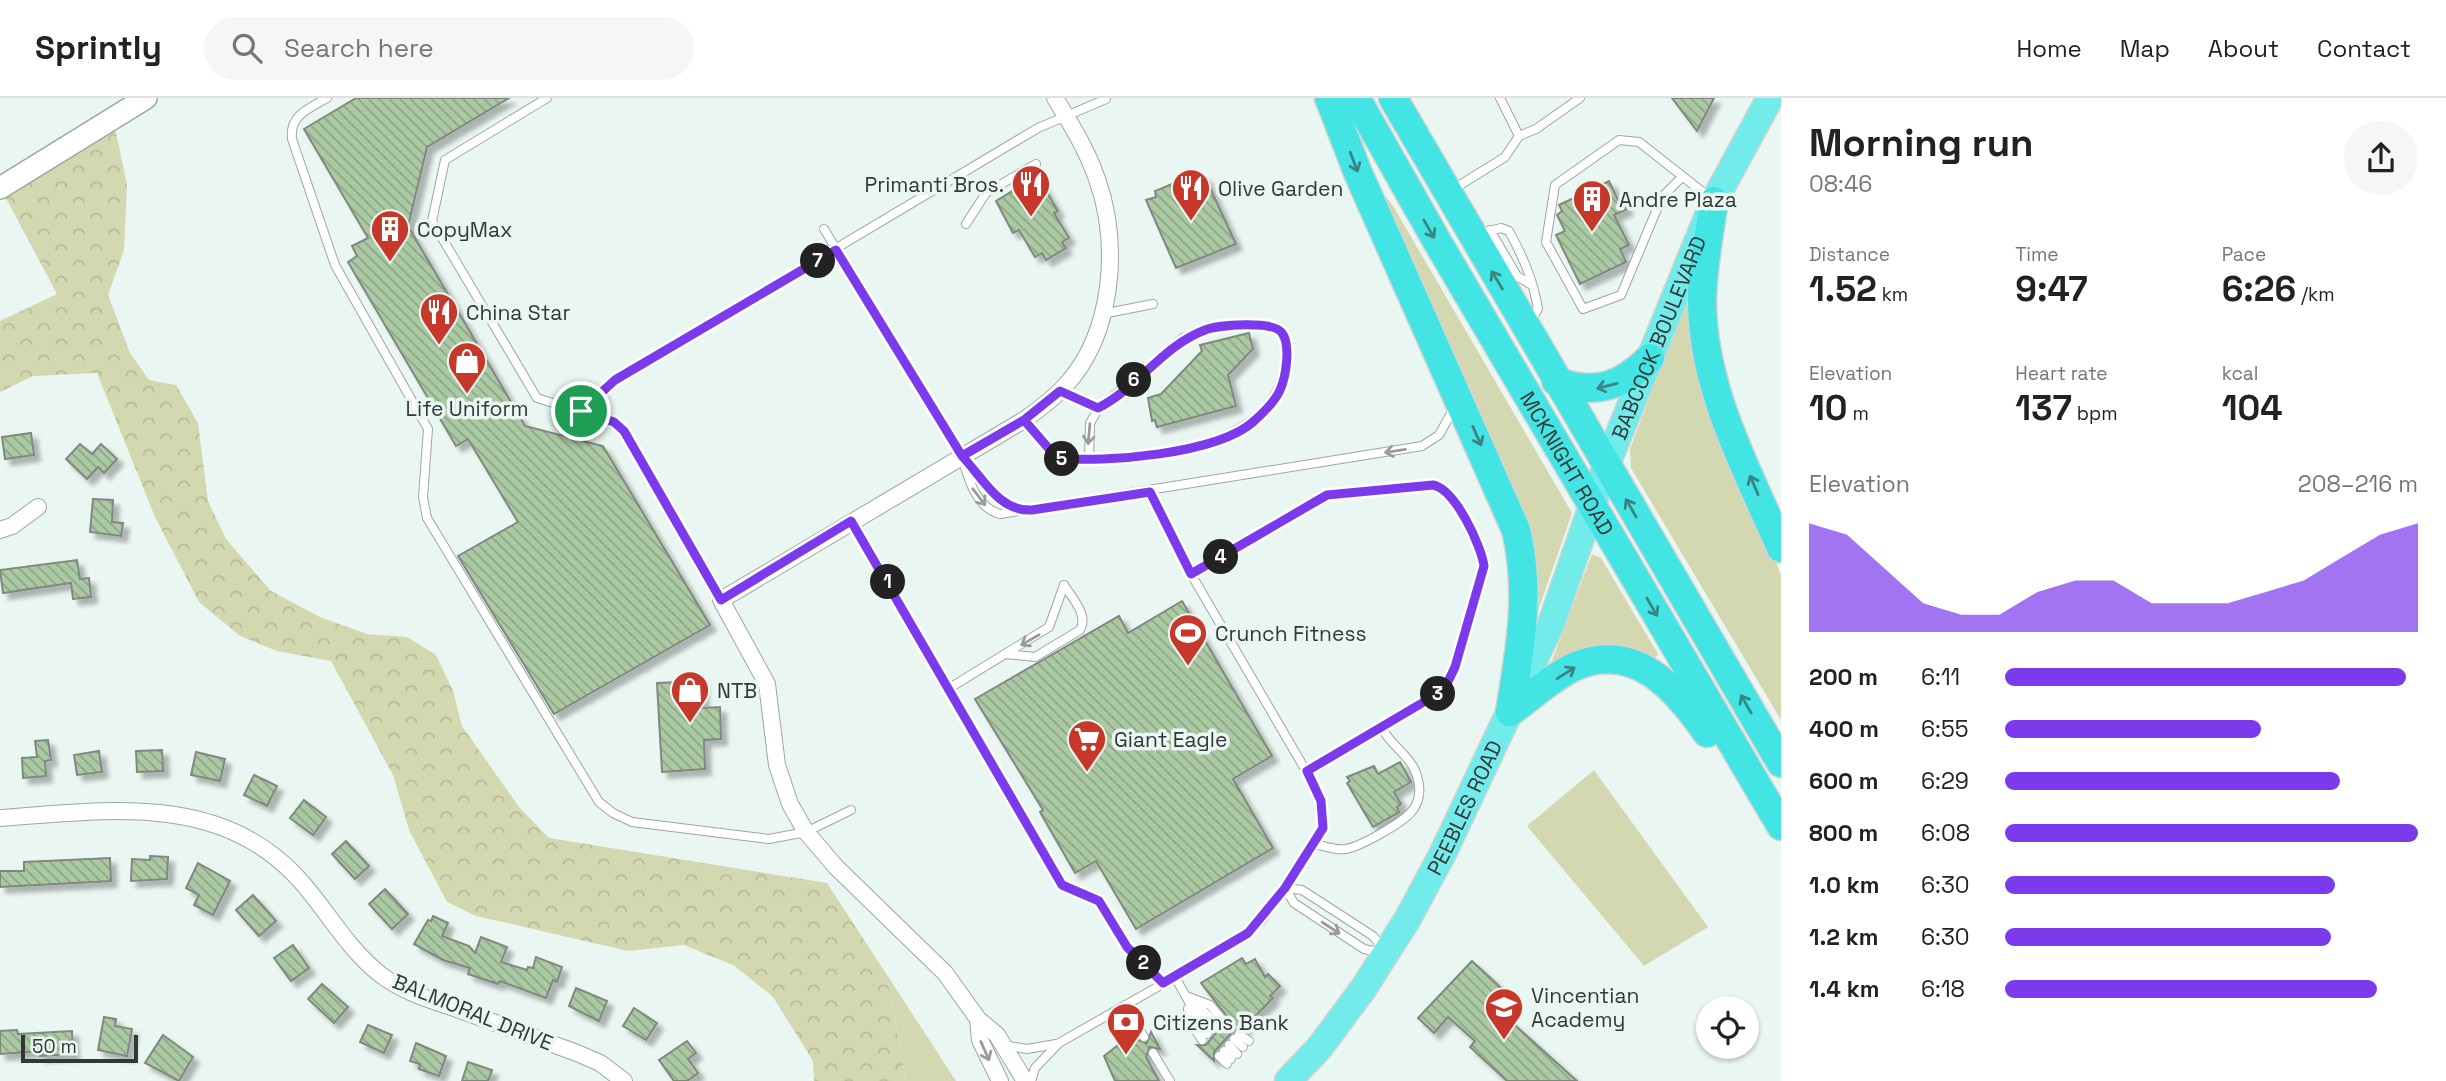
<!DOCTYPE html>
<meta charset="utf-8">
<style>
:root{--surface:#fff;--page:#f6f6f6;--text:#222;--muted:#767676;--line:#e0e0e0;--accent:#7c3aed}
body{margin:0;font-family:"Space Grotesk",sans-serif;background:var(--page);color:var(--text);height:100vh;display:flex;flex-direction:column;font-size:26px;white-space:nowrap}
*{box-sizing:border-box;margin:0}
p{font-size:23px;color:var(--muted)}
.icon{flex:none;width:38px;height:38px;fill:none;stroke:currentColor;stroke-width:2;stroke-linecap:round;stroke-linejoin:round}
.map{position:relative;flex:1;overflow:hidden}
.panel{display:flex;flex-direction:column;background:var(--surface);width:665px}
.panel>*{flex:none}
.tools{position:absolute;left:1696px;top:898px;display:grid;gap:14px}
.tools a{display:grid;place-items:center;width:63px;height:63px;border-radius:50%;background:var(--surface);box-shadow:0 2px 5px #0004;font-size:35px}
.scale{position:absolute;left:21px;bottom:18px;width:117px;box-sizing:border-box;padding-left:7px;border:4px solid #333836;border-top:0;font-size:19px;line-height:24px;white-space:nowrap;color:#333836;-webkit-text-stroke:5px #eaf6f1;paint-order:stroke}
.pin{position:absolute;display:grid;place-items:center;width:60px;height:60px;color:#fff;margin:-30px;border:4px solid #fff;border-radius:50%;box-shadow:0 2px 7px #0007}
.km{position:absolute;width:35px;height:35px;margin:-18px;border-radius:50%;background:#222;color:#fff;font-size:19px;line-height:35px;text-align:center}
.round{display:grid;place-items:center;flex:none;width:74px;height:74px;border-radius:37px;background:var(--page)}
.head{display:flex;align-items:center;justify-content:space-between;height:119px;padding:0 28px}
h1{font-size:38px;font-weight:600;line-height:52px}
.figures{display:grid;grid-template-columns:repeat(3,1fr);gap:10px;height:119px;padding:7px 28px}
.figures div{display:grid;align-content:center}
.figures b{font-size:35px;font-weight:600}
.figures small{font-size:19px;font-weight:400}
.figures p{font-size:19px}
.chart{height:196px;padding:14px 28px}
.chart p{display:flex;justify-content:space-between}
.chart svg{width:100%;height:126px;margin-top:7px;fill:var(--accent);opacity:.7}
ul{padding:0 28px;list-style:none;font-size:23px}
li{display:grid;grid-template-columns:112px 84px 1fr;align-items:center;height:52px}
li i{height:18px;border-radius:9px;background:var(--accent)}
header{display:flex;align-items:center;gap:42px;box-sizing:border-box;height:98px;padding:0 35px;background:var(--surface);border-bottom:2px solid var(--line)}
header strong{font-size:33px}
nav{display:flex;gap:38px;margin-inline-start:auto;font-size:24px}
.search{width:490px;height:63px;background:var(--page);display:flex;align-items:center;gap:18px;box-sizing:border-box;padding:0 24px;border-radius:38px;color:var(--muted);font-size:26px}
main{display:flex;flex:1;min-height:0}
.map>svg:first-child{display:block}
.green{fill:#d4d8b1}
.forest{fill:url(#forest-crowns)}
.building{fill:url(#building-back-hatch);stroke:#81887f;stroke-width:2;filter:url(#shadow)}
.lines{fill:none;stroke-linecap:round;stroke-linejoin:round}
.service-casing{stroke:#9ba7a2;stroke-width:10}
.minor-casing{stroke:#9ba7a2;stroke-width:18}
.tertiary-casing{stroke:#9ba7a2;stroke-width:24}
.primary-casing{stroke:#d2d3d3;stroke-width:29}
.trunk-casing{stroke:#d2d3d3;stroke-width:31}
.service{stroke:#fff;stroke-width:8}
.minor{stroke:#fff;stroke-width:16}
.tertiary{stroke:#fff;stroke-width:21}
.primary{stroke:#72ebeb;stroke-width:26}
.trunk{stroke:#43e4e4;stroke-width:28}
.oneway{stroke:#3a8584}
.oneway2{stroke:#999c9a}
.route-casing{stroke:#fff;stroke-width:14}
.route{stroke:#7c3aed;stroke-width:9}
.labels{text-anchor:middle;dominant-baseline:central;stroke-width:7;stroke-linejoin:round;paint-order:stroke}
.poi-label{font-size:21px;fill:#333836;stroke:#eaf6f1;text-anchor:start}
.street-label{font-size:21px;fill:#333836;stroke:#eaf6f1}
</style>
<header>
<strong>Sprintly</strong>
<div class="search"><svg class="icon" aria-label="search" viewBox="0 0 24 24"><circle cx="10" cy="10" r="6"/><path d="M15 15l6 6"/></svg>Search here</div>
<nav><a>Home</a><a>Map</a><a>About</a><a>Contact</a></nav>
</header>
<main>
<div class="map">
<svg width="1781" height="983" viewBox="0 0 1781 983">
<defs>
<pattern id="forest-crowns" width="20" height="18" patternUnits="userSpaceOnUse" patternTransform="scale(1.75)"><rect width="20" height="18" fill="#d4d8b1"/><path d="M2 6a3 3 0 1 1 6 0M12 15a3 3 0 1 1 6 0" fill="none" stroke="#b6ba99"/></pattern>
<pattern id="building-back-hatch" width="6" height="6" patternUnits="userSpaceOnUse" patternTransform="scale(1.75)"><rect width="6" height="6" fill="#abcaa4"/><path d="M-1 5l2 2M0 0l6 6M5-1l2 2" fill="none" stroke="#8ca586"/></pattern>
<filter id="shadow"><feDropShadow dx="6" dy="6" stdDeviation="2" flood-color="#0004"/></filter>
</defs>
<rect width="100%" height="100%" fill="#eaf6f1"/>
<!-- green -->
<g class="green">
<polygon points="1381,92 1393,108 1572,415 1532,530 1528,437 1514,391 1379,98"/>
<polygon points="1687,201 1691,205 1781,478 1781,622 1631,370 1630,351"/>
<polygon points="1592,456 1601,460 1658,556 1654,562 1550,568"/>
<polygon points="1594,672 1708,829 1644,868 1527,728"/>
<polygon points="887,877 956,983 906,983"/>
</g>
<!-- forest -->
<polygon class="forest" points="113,21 127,86 124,152 108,197 130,255 149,282 176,287 198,325 208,403 226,441 271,493 320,519 367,536 407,539 436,557 453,593 462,628 519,709 549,740 827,785 887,877 906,983 814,983 813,963 773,899 735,868 684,847 628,853 476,818 447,804 409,732 393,677 331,563 277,553 240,538 199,504 155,419 97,275 33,278 0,294 0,223 57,196 0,89"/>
<!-- building -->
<g class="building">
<polygon points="356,0 509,0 427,49 408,128 525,328 603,348 710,527 554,616 458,458 518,424 468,341 456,348 348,164 357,158 352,148 368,140 304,31"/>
<polygon points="1672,0 1714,0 1697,33"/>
<polygon points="1204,77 1236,146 1176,170 1146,102 1156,99 1155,93 1191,78 1193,81"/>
<polygon points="1037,78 1058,113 1054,115 1069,140 1062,144 1066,150 1046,162 1042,155 1035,159 1019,132 1013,135 996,103"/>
<polygon points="1609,83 1618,102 1621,100 1627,111 1614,117 1629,147 1620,151 1626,164 1580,186 1556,137 1565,133 1557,117 1562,113 1559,107"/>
<polygon points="1249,235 1253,251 1228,277 1236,308 1157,329 1155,322 1152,323 1148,300 1161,296 1202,253 1200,247"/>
<polygon points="31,335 34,357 5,361 2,339"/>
<polygon points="80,346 92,356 101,346 117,361 104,375 98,369 87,381 66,361"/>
<polygon points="93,401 113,402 112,424 123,425 121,438 90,434"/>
<polygon points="77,462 80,481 89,480 91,499 73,501 71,485 3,495 0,472"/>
<polygon points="1182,503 1272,658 1233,681 1273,750 1136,831 1096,763 1075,775 1040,714 1043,712 975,601 1119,518 1128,535"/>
<polygon points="702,583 703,610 720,609 721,641 704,642 705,671 662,674 657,585"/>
<polygon points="48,642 51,662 45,663 46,678 23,680 22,660 37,659 35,643"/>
<polygon points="162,652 163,673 137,674 136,653"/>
<polygon points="99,653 102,674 77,677 74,657"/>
<polygon points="196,654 225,661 220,683 191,677"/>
<polygon points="1400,664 1411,684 1394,694 1401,706 1397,709 1399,714 1373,729 1347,685 1350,683 1347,679 1374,668 1378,676"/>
<polygon points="254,677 277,688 267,708 244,697"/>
<polygon points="304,702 326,719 313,737 290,720"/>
<polygon points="346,743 369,768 355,781 332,756"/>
<polygon points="150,758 168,759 167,781 131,783 132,761 150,762"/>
<polygon points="110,760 111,783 0,789 0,773 24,773 24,764"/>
<polygon points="198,765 230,783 213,817 194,807 199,797 186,790"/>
<polygon points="385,791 408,816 392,831 369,806"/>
<polygon points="253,797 276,823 259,838 236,812"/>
<polygon points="433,818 448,825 442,838 469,848 475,855 481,839 507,849 501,864 527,872 528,869 533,870 536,859 562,869 557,884 553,882 546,900 500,883 498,886 468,876 470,870 443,862 414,846 428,822 431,823"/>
<polygon points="293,847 309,870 291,883 274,860"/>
<polygon points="1242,860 1246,866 1255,861 1265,879 1268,876 1280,888 1270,898 1273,900 1243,931 1236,930 1214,954 1214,963 1197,947 1206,947 1228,920 1201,885"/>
<polygon points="1472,863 1509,897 1497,911 1577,983 1507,983 1470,949 1475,943 1448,919 1434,935 1418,920"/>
<polygon points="322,886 348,909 334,925 308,901"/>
<polygon points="576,890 607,903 599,923 569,908"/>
<polygon points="634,910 657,925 646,942 623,928"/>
<polygon points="104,919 116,921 115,928 132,931 127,958 98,952"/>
<polygon points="368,927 392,937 384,955 360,944"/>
<polygon points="17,932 18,936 72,933 73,956 40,958 40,953 0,956 0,933"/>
<polygon points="1151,934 1160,951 1150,949 1146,959 1159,983 1115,983 1104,958 1122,944 1125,949 1138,942 1147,945"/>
<polygon points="163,937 193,959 179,983 145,965"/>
<polygon points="687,943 696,955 688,961 698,975 687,983 674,983 659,962"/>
<polygon points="416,945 446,958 439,978 419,971 420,966 410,963"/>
<polygon points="468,964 492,972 488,983 462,983"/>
</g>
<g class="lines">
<!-- service casing -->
<g class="service-casing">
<g id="service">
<path d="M327,0C310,10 289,17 292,41L335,167L428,331L423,399L427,420L599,704L613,715L632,724L769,741L806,734L851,712"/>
<polyline points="547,0 445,62 432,123 537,300 614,324 624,333 721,502"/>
<polyline points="1500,0 1519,38"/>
<polyline points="1682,79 1662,99 1621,197 1583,211 1546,144 1555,87 1619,42 1639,44 1709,99"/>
<polyline points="1452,92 1505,59 1519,38 1536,31 1580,0"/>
<polyline points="966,126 986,95 1036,66"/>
<polyline points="824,131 962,358 1000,402 1015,412"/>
<polyline points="1490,132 1517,178 1530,186"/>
<path d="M1476,136L1501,130L1509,133C1523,159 1533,181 1538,211L1531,223"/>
<polyline points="1102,216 1153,206"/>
<polyline points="581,313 615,282 1038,30 1106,1"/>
<path d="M1024,322L1057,360C1126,368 1269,356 1284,272C1286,259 1287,247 1282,235L1272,229L1232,227L1209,230L1183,240L1099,310L1060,293"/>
<path d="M962,359C968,380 976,410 1000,416L1422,348L1439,337L1454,310"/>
<polyline points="1089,363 1090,325 1099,310"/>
<polyline points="851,423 1062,787 1099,803 1127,849 1163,885"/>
<path d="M1191,476L1327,397L1433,387C1455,391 1481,447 1484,468L1455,569L1444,592L1434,599L1307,673"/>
<path d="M1005,556L1035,559L1080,532C1089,517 1072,500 1064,487"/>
<polyline points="948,591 1049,529 1064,487"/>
<path d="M1314,746C1325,748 1336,753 1346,751C1361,748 1403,725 1412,713C1419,705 1421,692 1418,682C1414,659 1391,649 1382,630"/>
<polyline points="1285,790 1294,805 1364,851 1382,855"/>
<polyline points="1285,790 1302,792 1373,838 1384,852"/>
<polyline points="1175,879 1207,936"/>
<polyline points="1186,898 1210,907 1222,921"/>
<polyline points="1194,904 1217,926"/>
<polyline points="1125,907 1144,939"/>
<polyline points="1188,911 1190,924 1202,942"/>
<polyline points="1198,914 1212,931"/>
<polyline points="1239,936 1249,943"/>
<polyline points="1234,941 1243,949"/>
<polyline points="1003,947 1027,951 1056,946"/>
<polyline points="1229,947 1237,956"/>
<polyline points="1224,953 1231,961"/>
<polyline points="1153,955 1170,983"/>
<polyline points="1219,958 1227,966"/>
<polyline points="1031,983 1035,970 1059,945 1217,855 1248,835 1262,822 1319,738 1324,716 1316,690 1191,476 1150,394"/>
</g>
</g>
<!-- minor casing -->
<g class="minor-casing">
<g id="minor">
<polyline points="0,432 12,428 38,409"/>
<path d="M0,720C102,713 216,694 295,777C325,808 345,849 381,877C403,894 431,902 457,911C497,926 537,940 577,955L600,965L624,983"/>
<polyline points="978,921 980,942 1000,983"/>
<path d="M1025,983L997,937L978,921L945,875L836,769L806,734L790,706L777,667L767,586L721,502L1024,322C1038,312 1053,301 1065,288C1114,235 1120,146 1097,81C1087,52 1071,26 1055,0"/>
</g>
</g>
<!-- tertiary casing -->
<g class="tertiary-casing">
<polyline id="tertiary" points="0,90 146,0"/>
</g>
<!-- primary casing -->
<g class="primary-casing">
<g id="primary">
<path id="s1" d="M1288,983L1320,949L1363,891L1407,822L1442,757L1551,526L1606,368L1714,103L1770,0"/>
</g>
</g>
<!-- trunk casing -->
<g class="trunk-casing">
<g id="trunk">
<path d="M1329,0L1358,75L1516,432C1531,494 1520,552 1510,614"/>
<path id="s2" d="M1356,0L1438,145L1781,728"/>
<polyline points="1393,0 1781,665"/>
<path d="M1714,103C1709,137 1702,171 1702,205C1703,292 1747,372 1781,450"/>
<path d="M1556,283C1595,298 1622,288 1650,260"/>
<path d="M1510,614C1531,599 1553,578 1576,568C1636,543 1677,592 1707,635"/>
</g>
</g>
<!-- service -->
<use href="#service" class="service"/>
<!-- minor -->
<use href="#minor" class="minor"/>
<!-- tertiary -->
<use href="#tertiary" class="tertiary"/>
<!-- primary -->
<use href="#primary" class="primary"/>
<!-- trunk -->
<use href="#trunk" class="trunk"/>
</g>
<!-- one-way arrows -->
<defs><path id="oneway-shaft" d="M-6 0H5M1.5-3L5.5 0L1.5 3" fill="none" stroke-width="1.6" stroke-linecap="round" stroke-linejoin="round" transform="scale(1.75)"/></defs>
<g class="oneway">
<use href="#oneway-shaft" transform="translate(1354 64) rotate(69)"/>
<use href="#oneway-shaft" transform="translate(1429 131) rotate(60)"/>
<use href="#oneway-shaft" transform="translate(1497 182) rotate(-121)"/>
<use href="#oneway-shaft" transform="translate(1607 288) rotate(166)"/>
<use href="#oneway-shaft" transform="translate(1477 338) rotate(66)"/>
<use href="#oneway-shaft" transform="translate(1754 387) rotate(-113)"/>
<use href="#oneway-shaft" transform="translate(1631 410) rotate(-120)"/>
<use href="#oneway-shaft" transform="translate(1652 509) rotate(60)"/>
<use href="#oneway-shaft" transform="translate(1566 575) rotate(-32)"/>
<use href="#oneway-shaft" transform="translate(1746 606) rotate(-120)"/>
</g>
<g class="oneway2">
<use href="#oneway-shaft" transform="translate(1089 336) rotate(95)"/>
<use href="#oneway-shaft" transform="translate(1395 353) rotate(171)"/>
<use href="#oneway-shaft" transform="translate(979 399) rotate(53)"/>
<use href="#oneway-shaft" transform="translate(1030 542) rotate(150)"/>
<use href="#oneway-shaft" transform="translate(1331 830) rotate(33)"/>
<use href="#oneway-shaft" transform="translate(985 953) rotate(66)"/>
</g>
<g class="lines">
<!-- route casing -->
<g class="route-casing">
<path id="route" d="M581,313L614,324L624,333L721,502L851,423L1062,787L1099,803L1127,849L1163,885L1248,835L1285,790L1323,730L1321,703L1307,673L1444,592L1455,569L1484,468C1481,447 1455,391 1433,387L1327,397L1191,476L1150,394L1032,412C999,414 983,380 962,358L1024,322L1057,360C1105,365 1216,356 1253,324C1262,316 1275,304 1280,292C1286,279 1291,247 1282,235C1273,222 1218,227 1205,232C1162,248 1138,290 1098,310L1060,293L1024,322L962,358L836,152L615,282L581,313"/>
</g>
<!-- route -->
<use href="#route" class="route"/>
</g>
<!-- icons -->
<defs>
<g id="restaurant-pin" transform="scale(2.0125)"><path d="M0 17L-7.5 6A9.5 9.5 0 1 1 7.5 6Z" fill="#c6392a" stroke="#eaf6f1"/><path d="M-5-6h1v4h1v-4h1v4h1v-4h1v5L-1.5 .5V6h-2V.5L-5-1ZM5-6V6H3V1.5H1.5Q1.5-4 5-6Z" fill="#fff"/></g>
<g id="building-pin" transform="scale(2.0125)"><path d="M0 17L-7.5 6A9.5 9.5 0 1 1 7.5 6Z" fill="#c6392a" stroke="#eaf6f1"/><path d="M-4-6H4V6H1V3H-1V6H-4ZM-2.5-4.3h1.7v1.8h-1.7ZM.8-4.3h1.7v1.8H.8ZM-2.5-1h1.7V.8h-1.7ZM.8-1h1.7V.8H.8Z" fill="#fff"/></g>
<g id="shop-pin" transform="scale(2.0125)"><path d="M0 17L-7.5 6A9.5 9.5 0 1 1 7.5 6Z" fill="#c6392a" stroke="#eaf6f1"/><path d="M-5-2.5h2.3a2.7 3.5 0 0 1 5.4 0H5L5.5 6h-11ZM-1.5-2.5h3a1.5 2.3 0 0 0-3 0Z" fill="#fff"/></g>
<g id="stadium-pin" transform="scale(2.0125)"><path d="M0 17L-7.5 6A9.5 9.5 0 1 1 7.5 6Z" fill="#c6392a" stroke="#eaf6f1"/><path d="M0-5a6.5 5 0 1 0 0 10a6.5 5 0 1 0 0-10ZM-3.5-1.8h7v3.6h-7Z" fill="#fff"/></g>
<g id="supermarket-pin" transform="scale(2.0125)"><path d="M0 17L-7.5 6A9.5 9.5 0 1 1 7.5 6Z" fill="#c6392a" stroke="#eaf6f1"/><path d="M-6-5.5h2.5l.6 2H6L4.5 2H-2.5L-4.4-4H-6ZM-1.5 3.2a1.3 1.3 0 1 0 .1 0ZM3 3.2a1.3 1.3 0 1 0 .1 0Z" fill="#fff"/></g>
<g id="school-pin" transform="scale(2.0125)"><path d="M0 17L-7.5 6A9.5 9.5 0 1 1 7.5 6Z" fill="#c6392a" stroke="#eaf6f1"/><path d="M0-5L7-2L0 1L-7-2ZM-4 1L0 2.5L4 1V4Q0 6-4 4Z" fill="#fff"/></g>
<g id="bank-pin" transform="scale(2.0125)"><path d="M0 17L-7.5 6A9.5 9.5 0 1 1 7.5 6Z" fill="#c6392a" stroke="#eaf6f1"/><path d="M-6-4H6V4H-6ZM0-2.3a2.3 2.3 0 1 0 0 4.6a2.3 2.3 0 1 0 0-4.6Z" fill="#fff"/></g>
</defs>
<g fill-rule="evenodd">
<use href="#restaurant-pin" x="1031" y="86"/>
<use href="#restaurant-pin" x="1191" y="90"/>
<use href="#building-pin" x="1592" y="101"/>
<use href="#building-pin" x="390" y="131"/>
<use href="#restaurant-pin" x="439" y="214"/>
<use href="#shop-pin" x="467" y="263"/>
<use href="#stadium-pin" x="1188" y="535"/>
<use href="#shop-pin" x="690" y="592"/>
<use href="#supermarket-pin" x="1087" y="641"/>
<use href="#school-pin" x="1504" y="909"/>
<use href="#bank-pin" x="1126" y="924"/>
</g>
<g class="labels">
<!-- poi labels -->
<g class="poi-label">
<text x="1004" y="86" text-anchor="end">Primanti Bros.</text>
<text x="1218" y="90">Olive Garden</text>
<text x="1619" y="101">Andre Plaza</text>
<text x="417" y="131">CopyMax</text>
<text x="466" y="214">China Star</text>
<text x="467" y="310" text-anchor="middle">Life Uniform</text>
<text x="1215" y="535">Crunch Fitness</text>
<text x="717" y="592">NTB</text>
<text x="1114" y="641">Giant Eagle</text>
<text x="1531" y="897">Vincentian<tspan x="1531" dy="24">Academy</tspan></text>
<text x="1153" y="924">Citizens Bank</text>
</g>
<!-- street labels -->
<g class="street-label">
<text stroke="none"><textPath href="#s1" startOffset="836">BABCOCK BOULEVARD</textPath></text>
<text stroke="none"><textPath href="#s2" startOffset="422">MCKNIGHT ROAD</textPath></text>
<text stroke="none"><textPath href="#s1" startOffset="327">PEEBLES ROAD</textPath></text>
<text transform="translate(473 914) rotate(22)">BALMORAL DRIVE</text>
</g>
</g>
</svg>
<div class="tools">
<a><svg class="icon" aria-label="locate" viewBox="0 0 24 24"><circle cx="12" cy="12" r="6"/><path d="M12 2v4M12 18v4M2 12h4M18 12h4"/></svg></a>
</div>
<div class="scale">50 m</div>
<div class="pin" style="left:581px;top:313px;background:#1e9e55"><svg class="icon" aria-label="arrive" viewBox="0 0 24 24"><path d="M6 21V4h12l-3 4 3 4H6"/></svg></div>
<b class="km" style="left:888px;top:484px">1</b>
<b class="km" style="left:1144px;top:865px">2</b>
<b class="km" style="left:1438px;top:596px">3</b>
<b class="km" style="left:1221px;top:459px">4</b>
<b class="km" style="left:1062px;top:361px">5</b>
<b class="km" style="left:1134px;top:282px">6</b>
<b class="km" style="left:818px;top:163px">7</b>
</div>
<section class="panel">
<div class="head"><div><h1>Morning run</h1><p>08:46</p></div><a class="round"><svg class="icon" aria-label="share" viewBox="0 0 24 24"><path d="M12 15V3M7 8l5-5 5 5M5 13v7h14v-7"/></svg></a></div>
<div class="figures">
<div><p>Distance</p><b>1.52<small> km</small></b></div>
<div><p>Time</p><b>9:47</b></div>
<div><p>Pace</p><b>6:26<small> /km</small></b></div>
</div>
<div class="figures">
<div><p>Elevation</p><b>10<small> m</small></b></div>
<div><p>Heart rate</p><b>137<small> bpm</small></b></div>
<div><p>kcal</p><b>104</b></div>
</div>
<div class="chart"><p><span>Elevation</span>208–216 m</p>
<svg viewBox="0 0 160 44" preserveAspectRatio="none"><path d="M0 44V6L10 10L20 22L30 34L40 38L50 38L60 30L70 26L80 26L90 34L100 34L110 34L120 30L130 26L140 18L150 10L160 6V44z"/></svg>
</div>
<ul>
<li><b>200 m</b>6:11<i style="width:97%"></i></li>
<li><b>400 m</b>6:55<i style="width:62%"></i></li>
<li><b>600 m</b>6:29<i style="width:81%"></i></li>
<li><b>800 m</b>6:08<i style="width:100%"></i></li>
<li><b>1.0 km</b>6:30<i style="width:80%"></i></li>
<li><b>1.2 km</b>6:30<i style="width:79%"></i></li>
<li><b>1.4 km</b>6:18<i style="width:90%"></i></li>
</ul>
</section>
</main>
